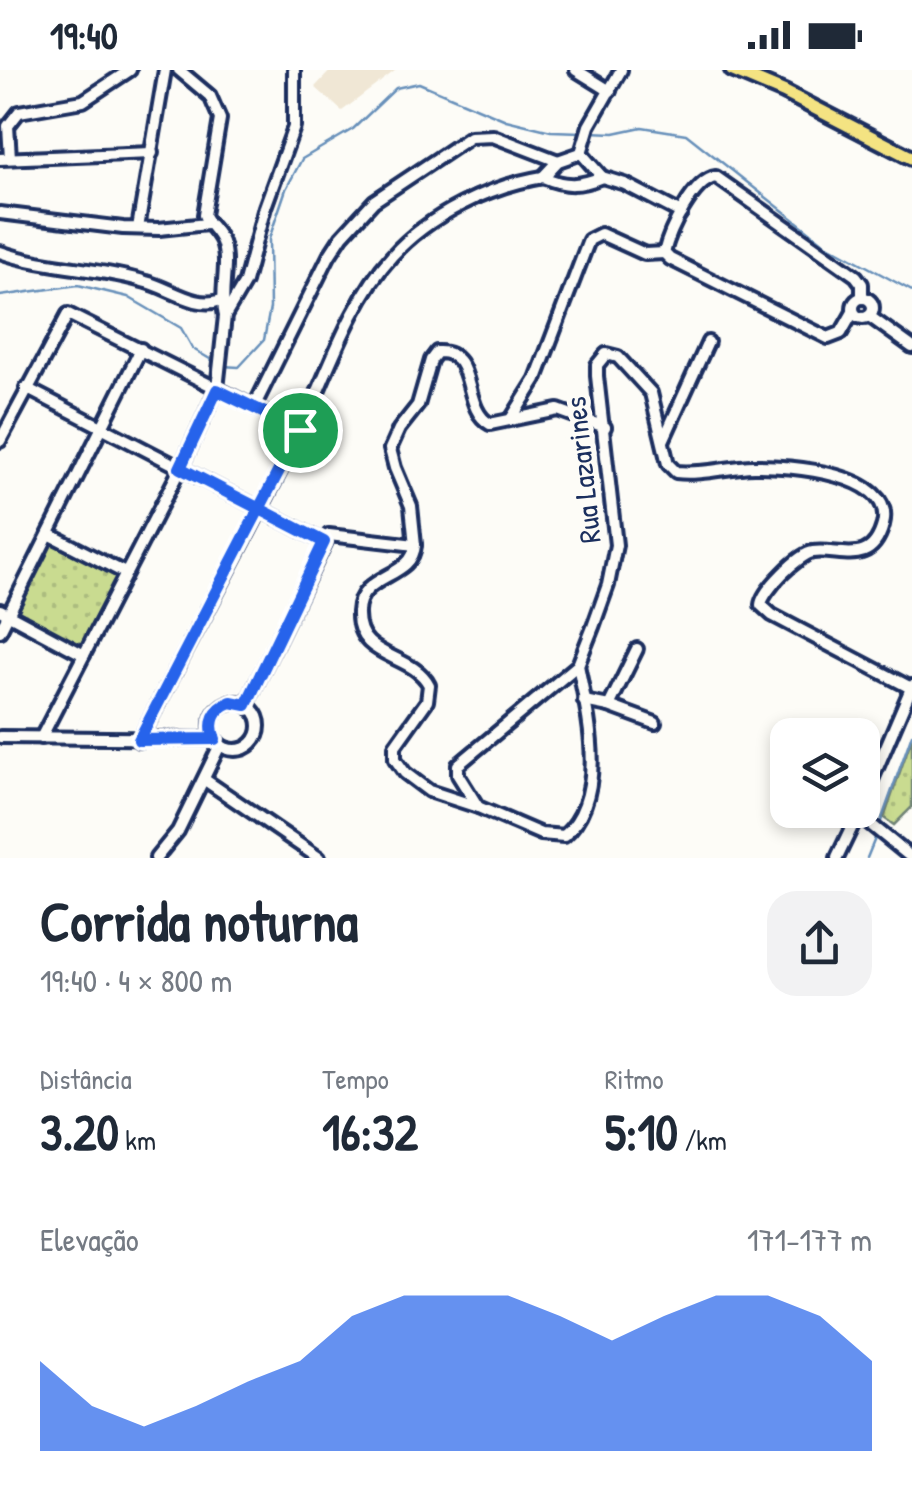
<!DOCTYPE html>
<html lang="pt">
<meta charset="utf-8">
<style>
:root{--surface:#fff;--page:#f2f2f3;--text:#1f2937;--muted:#747a83;--accent:#2563eb}
body{margin:0;font-family:"Patrick Hand",sans-serif;background:var(--page);color:var(--text);height:100vh;display:flex;flex-direction:column;font-size:38px;white-space:nowrap}
*{box-sizing:border-box;margin:0}
p{font-size:32px;color:var(--muted)}
.icon{flex:none;width:55px;height:55px;fill:none;stroke:currentColor;stroke-width:2;stroke-linecap:round;stroke-linejoin:round}
.map{position:relative;height:788px;overflow:hidden}
.panel{display:flex;flex-direction:column;background:var(--surface);flex:1}
.panel>*{flex:none}
.fabs{position:absolute;left:770px;top:648px;display:grid;gap:20px}
.fabs a{display:grid;place-items:center;width:110px;height:110px;border-radius:20px;background:var(--surface);box-shadow:0 5px 15px #0003;font-size:50px}
.pin{position:absolute;display:grid;place-items:center;width:85px;height:85px;color:#fff;margin:-42px;border:5px solid #fff;border-radius:50%;box-shadow:0 2px 10px #0007}
.round{display:grid;place-items:center;flex:none;width:105px;height:105px;border-radius:30px;background:var(--page)}
.head{display:flex;align-items:center;justify-content:space-between;height:170px;padding:0 40px}
h1{font-size:55px;font-weight:800;line-height:75px}
.figures{display:grid;grid-template-columns:repeat(3,1fr);gap:15px;height:170px;padding:10px 40px}
.figures div{display:grid;align-content:center}
.figures b{font-size:50px;font-weight:800}
.figures small{font-size:28px;font-weight:400}
.figures p{font-size:28px}
.chart{height:280px;padding:20px 40px}
.chart p{display:flex;justify-content:space-between}
.chart svg{width:100%;height:180px;margin-top:10px;fill:var(--accent);opacity:.7}
.status{display:flex;justify-content:space-between;align-items:center;height:70px;padding:0 50px;background:var(--surface);direction:ltr}
.status svg{height:28px;fill:currentColor}
.map>svg:first-child{display:block}
.built{fill:#f0e7d5}
.park{fill:url(#park-dots);stroke:#728577;stroke-width:2.5}
.lines{fill:none;stroke-linecap:round;stroke-linejoin:round}
.stream{stroke:#6790ba;stroke-width:2.5}
.minor-casing{stroke:#1b2f5e;stroke-width:18}
.major-casing{stroke:#1b2f5e;stroke-width:20}
.minor{stroke:#fdfcf7;stroke-width:10}
.major{stroke:#f4e382;stroke-width:12}
.route-casing{stroke:#fff;stroke-width:20}
.route{stroke:#2563eb;stroke-width:12}
.labels{text-anchor:middle;dominant-baseline:central;stroke-width:10;stroke-linejoin:round;paint-order:stroke}
.street-label{font-size:30px;fill:#1b2f5e;stroke:#fdfcf7}
</style>
<div class="status"><b>19:40</b><svg viewBox="0 0 49 12"><path d="M0 12V9h3v3zM5 12V6h3v6zM10 12V3h3v9zM15 12V0h3v12zM26 1h20v11H26zM47 4h2v5h-2z"/></svg></div>
<div class="map">
<svg width="912" height="788" viewBox="0 0 912 788">
<defs>
<pattern id="park-dots" width="8" height="8" patternUnits="userSpaceOnUse" patternTransform="scale(2.5)"><rect width="8" height="8" fill="#c9db90"/><path d="M2 2h.1M6 6h.1" fill="none" stroke="#acbc7f" stroke-width="1.8" stroke-linecap="round"/></pattern>
</defs>
<rect width="100%" height="100%" fill="#fdfcf7"/>
<filter id="ink" filterUnits="userSpaceOnUse"><feTurbulence type="fractalNoise" baseFrequency=".01" numOctaves="2"/><feDisplacementMap in="SourceGraphic" scale="20" xChannelSelector="R" yChannelSelector="G"/><feConvolveMatrix kernelMatrix="1 2 1 2 8 2 1 2 1" color-interpolation-filters="sRGB"/></filter>
<g filter="url(#ink)">
<!-- built -->
<polygon class="built" points="331,0 396,0 342,41 315,17"/>
<!-- park -->
<g class="park">
<polygon points="52,474 116,506 117,509 81,578 16,547 13,540 45,476"/>
<polygon points="912,667 912,737 894,755 884,748"/>
</g>
<g class="lines">
<!-- stream -->
<g class="stream">
<polyline points="590,62 614,63 642,57 686,64 824,173 912,221"/>
<polyline points="0,226 78,215 128,227 181,258 193,279 215,292"/>
<polyline points="222,296 239,297 264,270 270,238 269,169 286,119 302,89 353,59 396,18 419,13 506,50 551,61 582,62"/>
<polyline points="880,754 912,664"/>
<polyline points="867,788 876,766"/>
</g>
<!-- minor casing -->
<g class="minor-casing">
<g id="minor">
<path d="M179,0L210,26L220,49L204,145C208,155 218,161 222,172C230,194 219,222 225,246"/>
<polyline points="576,0 610,21"/>
<polyline points="581,83 589,56 621,0"/>
<polyline points="10,88 8,56 19,42 83,31 130,0"/>
<polyline points="0,89 152,83"/>
<path d="M543,107C566,117 580,116 602,107L581,83"/>
<polyline points="543,107 558,91 581,83"/>
<polyline points="602,107 625,114 681,143"/>
<polyline points="0,143 123,158 159,159 207,154"/>
<polyline points="138,158 165,0"/>
<path d="M0,182C48,199 98,197 146,212C170,218 197,240 221,230"/>
<path d="M664,183C669,162 693,110 716,107L856,206L862,214V227"/>
<polyline points="664,183 670,189 828,268 841,263 853,242"/>
<circle cx="863" cy="238" r="10"/>
<polyline points="869,246 912,277"/>
<polyline points="26,318 324,472"/>
<polyline points="254,337 329,186 342,166 374,131 470,67 493,66 558,91"/>
<polyline points="511,349 536,309 589,170 601,164 645,184 664,183"/>
<polyline points="0,371 68,244 300,360"/>
<polyline points="663,371 708,272"/>
<polyline points="49,464 125,503"/>
<path d="M415,475C413,509 359,503 358,542C356,590 412,582 429,615L427,631L395,676V689L405,703L429,721L478,737L541,764L564,766C609,726 588,646 578,595"/>
<polyline points="0,540 84,585"/>
<polyline points="0,561 141,279"/>
<polyline points="584,631 609,636 655,653"/>
<circle cx="235" cy="656" r="24"/>
<path d="M246,635L329,465L415,475L411,436L395,398L390,379L399,359L418,335L431,290L437,282C478,280 461,339 490,354L558,340L605,357"/>
<polyline points="609,636 637,579"/>
<polyline points="0,667 215,669"/>
<polyline points="41,668 180,399 217,319 225,246 245,212 265,137 294,57 294,0"/>
<path d="M139,671C192,567 249,465 300,361C327,305 350,232 392,186C429,145 489,116 543,107"/>
<polyline points="205,710 319,788"/>
<polyline points="862,733 912,616"/>
<path d="M478,737L458,705V695L578,595L593,557L608,515L616,475L597,306V295L606,284L618,287L651,323L668,394L676,402C701,405 728,397 753,396C787,395 897,403 883,455C871,499 839,478 813,482C799,484 762,521 761,535L772,545L911,618"/>
<polyline points="858,744 912,788"/>
<polyline points="156,788 178,761 220,675"/>
<polyline points="837,788 860,740"/>
</g>
</g>
<!-- major casing -->
<g class="major-casing">
<polyline id="major" points="732,0 784,22 912,88"/>
</g>
<!-- minor -->
<use href="#minor" class="minor"/>
<!-- major -->
<use href="#major" class="major"/>
</g>
</g>
<g class="lines" filter="url(#ink)">
<!-- route casing -->
<g class="route-casing">
<path id="route" d="M300,360L139,670L215,669C208,652 214,639 231,632L246,635L324,472L180,398L217,320L300,360"/>
</g>
<!-- route -->
<use href="#route" class="route"/>
</g>
<g class="labels">
<!-- street labels -->
<g class="street-label">
<text transform="translate(582 400) rotate(-96)">Rua Lazarines</text>
</g>
</g>
</svg>
<div class="fabs">
<a><svg class="icon" aria-label="layers" viewBox="0 0 24 24"><path d="M12 4l9 5-9 5-9-5zM3 14l9 5 9-5"/></svg></a>
</div>
<div class="pin" style="left:300px;top:360px;background:#1e9e55"><svg class="icon" aria-label="arrive" viewBox="0 0 24 24"><path d="M6 21V4h12l-3 4 3 4H6"/></svg></div>
</div>
<section class="panel">
<div class="head"><div><h1>Corrida noturna</h1><p>19:40 · 4 × 800 m</p></div><a class="round"><svg class="icon" aria-label="share" viewBox="0 0 24 24"><path d="M12 15V3M7 8l5-5 5 5M5 13v7h14v-7"/></svg></a></div>
<div class="figures">
<div><p>Distância</p><b>3.20<small> km</small></b></div>
<div><p>Tempo</p><b>16:32</b></div>
<div><p>Ritmo</p><b>5:10<small> /km</small></b></div>
</div>
<div class="chart"><p><span>Elevação</span>171–177 m</p>
<svg viewBox="0 0 160 44" preserveAspectRatio="none"><path d="M0 44V22L10 33L20 38L30 33L40 27L50 22L60 11L70 6L80 6L90 6L100 11L110 17L120 11L130 6L140 6L150 11L160 22V44z"/></svg>
</div>
</section>
